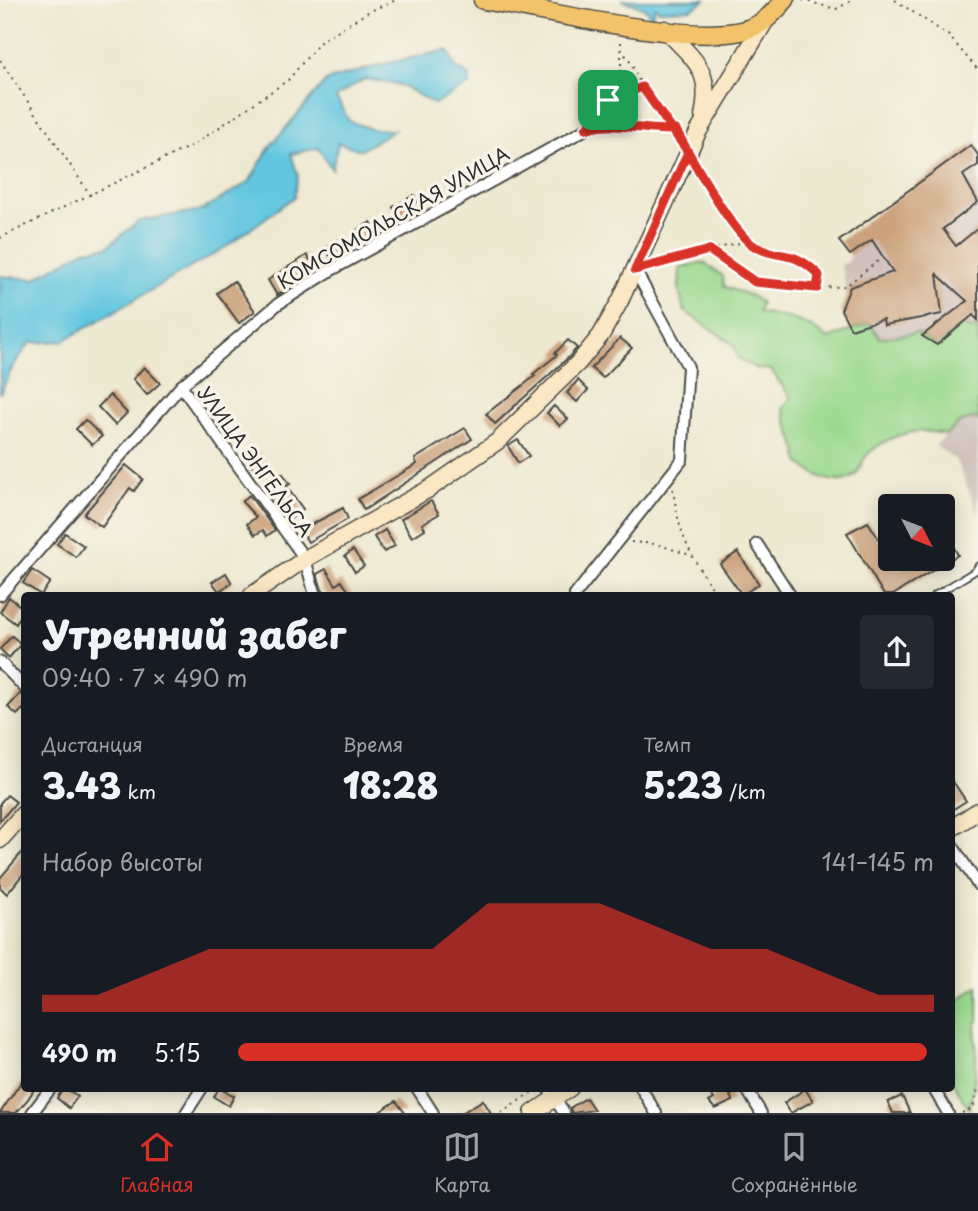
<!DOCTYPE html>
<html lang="ru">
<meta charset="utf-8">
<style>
:root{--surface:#171b24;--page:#242831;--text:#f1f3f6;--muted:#9ea1a6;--line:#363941;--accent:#d93025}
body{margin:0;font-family:"Playpen Sans",sans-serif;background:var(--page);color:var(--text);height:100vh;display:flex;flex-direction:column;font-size:26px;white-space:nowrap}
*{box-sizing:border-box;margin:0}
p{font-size:23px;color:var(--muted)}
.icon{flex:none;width:38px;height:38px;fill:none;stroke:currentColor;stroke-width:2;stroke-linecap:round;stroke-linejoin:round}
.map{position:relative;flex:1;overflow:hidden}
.panel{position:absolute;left:21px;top:592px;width:934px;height:500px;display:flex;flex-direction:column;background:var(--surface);border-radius:7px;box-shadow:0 4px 18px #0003}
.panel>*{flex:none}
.needle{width:46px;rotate:132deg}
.tools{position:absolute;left:878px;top:494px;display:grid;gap:14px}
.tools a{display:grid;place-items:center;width:77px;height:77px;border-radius:7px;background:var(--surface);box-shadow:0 4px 18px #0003;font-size:35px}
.pin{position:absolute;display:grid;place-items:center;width:60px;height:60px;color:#fff;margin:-30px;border-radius:14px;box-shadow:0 4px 10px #0006}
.round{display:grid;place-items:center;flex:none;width:74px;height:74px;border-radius:7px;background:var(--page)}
.headline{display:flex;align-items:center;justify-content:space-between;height:119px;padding:0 21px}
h1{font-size:38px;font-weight:800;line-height:52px}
.figures{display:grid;grid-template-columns:repeat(3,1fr);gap:10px;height:119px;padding:7px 21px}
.figures div{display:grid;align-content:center}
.figures b{font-size:35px;font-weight:800}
.figures small{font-size:19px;font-weight:400}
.figures p{font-size:19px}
.chart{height:196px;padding:14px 21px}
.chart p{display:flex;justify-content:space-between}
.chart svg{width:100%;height:126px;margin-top:7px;fill:var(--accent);opacity:.7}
ul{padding:0 21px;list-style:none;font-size:23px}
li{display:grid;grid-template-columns:112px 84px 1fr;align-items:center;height:52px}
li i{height:18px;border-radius:9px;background:var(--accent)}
.menu{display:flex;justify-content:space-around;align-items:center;height:98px;border-top:2px solid var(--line);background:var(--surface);font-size:19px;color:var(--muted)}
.menu a{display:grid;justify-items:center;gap:4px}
.menu .on{color:var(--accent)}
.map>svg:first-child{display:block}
.industrial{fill:#cfc0bb}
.green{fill:#9ad98e;stroke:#62825c;stroke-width:2}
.water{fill:#62c6e0;stroke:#467886;stroke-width:2}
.building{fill:#cca27c}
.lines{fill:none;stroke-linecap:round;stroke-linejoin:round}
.lane-casing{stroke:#484844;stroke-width:9}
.street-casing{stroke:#484844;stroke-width:14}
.secondary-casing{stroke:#484844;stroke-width:19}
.primary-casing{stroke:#484844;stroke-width:21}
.path{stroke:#484844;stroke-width:2;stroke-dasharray:2 5;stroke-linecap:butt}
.lane{stroke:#fff;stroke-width:5}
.street{stroke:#fff;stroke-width:10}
.secondary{stroke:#fae7c3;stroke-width:16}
.primary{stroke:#f2c36a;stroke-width:18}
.route-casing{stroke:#fff;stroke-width:14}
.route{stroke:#d93025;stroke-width:9}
.labels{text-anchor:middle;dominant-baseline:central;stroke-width:7;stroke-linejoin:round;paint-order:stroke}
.street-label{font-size:19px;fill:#2b2b2b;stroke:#f7f3e8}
</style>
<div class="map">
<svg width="978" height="1113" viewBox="0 0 978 1113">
<rect width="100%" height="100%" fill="#f7f3e8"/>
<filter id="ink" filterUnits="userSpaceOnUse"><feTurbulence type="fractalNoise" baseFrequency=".0143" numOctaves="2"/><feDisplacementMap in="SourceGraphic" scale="14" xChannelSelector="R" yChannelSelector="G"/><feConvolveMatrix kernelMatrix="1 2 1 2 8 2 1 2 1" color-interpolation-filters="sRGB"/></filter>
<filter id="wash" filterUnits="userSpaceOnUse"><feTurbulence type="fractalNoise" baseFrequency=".00686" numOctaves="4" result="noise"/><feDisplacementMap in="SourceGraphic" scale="28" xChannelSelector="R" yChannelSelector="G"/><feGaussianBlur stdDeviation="1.57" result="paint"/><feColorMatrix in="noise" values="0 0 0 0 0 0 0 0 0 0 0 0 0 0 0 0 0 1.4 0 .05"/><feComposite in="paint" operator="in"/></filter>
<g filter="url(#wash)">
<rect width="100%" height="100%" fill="#eee9d1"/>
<!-- industrial -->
<g class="industrial">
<polygon points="978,140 978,328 937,345 917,333 880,338 841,310 847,292 841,265 848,262 850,256 839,241"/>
<polygon points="975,418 978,420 978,513 956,460 935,446 959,423"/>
</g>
<!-- green -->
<g class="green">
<path d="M703,262L723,276L724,286C736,292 751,293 761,303L758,312C785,317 808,320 828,339L869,323L880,338L917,333L937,345L963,325L971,330L978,328V420L975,418L959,423L946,435C918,426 889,434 867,455C862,460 861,469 856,474C838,491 813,474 799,462C797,442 787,428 783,408L791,398L771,370L755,368L738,358L733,344L684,311L679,289L680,268Z"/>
<path d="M978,986V1020L975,1027C978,1051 975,1085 969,1109L952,1081V1004Z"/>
</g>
<!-- water -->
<g class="water">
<polygon points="622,0 705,0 691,9 659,10 655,7 651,18 645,8"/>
<polygon points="448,50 455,67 469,75 470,84 434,104 401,85 364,79 336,97 349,121 371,129 394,130 361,150 338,143 332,169 318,148 291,154 298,176 294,197 226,247 63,341 30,343 13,366 0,394 0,276 34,279 85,250 107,247 139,221 202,210 249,182 271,145 326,81 384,64"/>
</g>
<g id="blocks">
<!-- building -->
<g class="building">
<polygon points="971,145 978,155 978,165 963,175 978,202 943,229 956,246 978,228 978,320 973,315 937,345 922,336 967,301 937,274 942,314 884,325 883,319 851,329 841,310 850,287 893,272 872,240 850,255 839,241"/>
<polygon points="414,195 423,210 402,222 393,207"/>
<polygon points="371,222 378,235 365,243 357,230"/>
<polygon points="338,240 347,253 333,260 325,249"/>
<polygon points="307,255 317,270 277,295 268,280"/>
<polygon points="234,281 255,311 239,323 217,293"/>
<polygon points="620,338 632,348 603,378 591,368"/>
<polygon points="568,340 577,348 570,356 495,424 486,414 535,376 533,374 557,355 555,353"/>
<polygon points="144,367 160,383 147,395 133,379"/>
<polygon points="578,380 588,390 577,402 567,393"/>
<polygon points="110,395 127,413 115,425 98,407"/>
<polygon points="554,406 568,419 560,426 547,413"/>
<polygon points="85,420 102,436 92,445 76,429"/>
<polygon points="465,428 472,439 364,510 358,499 417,464 415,459"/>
<polygon points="518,440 529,456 518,463 508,446"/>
<polygon points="258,451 265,461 255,469 247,459"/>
<polygon points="126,465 143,479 134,491 130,488 102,527 84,514"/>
<polygon points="282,473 290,484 286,486 303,509 291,518 266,485"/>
<polygon points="249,495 275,530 267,536 263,530 255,535 247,524 256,517 242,502"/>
<polygon points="431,501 439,514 422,524 425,529 412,537 401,519"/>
<polygon points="343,508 348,519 308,542 301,530"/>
<polygon points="868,522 898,569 916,558 943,558 943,543 949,539 958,555 893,595 884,595 847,533"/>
<polygon points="385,530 395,546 384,552 374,537"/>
<polygon points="65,533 84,546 76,557 57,544"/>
<polygon points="353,550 364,566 355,572 345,556"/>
<polygon points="738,552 759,584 742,595 720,564"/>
<polygon points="326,569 336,585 341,581 352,595 325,595 327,593 322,590 317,574"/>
<polygon points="32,570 50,582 41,595 23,583"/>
<polygon points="226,573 232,583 219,591 212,582"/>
<polygon points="9,597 24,609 16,624 0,612"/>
<polygon points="12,636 21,644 9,658 0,649"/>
<polygon points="20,694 24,695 24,708 17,715 8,707"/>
<polygon points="952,780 966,801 952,810"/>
<polygon points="7,795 16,802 0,821 0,803"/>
<polygon points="24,850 24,873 7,894 0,887 0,878"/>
<polygon points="24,1078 24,1088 35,1088 28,1099 16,1113 0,1113"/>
<polygon points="64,1088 78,1096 69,1108 57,1098"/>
<polygon points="219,1088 234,1096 229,1106 214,1097"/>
<polygon points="715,1088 738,1088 739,1090 730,1096 733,1101 715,1109 709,1102 714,1099 709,1092"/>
<polygon points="805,1089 813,1101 791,1113 784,1103"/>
<polygon points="902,1096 910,1113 893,1113 888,1102"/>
<polygon points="586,1098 594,1110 572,1113 570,1108"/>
<polygon points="483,1100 491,1113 462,1113"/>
<polygon points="396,1101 405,1113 378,1113"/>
</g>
</g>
</g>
<g filter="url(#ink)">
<use href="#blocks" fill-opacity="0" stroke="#484844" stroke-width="2"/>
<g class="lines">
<!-- lane casing -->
<g class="lane-casing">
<polyline id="lane" points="935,595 975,571 978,566"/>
</g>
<!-- street casing -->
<g class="street-casing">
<g id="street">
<polyline points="181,386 305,559 315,595"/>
<polyline points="757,544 790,595"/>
<polyline points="0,595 181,386 278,304 330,271 586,129"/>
<polyline points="575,595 682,460 688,367 635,270"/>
<polyline points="0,662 24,687"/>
<polyline points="952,845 978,885"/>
<polyline points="417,1088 433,1113"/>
<polyline points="548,1088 564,1113"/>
<polyline points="641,1088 656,1113"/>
<polyline points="746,1088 761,1113"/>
<polyline points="933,1088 948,1113"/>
<polyline points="32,1113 51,1088"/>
<polyline points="186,1113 202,1088"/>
</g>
</g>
<!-- secondary casing -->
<g class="secondary-casing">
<g id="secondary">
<path d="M665,29C694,60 713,70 703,116"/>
<polyline points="252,595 305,559 429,489 498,441 578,363 601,335 620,301 698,132 766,20"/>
<polyline points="952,828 978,811"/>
<polyline points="0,840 24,813"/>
<polyline points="533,1113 570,1088"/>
</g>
</g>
<!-- primary casing -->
<g class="primary-casing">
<path id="primary" d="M483,0C542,10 696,47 748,29C764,24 774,12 785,0"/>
</g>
<!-- path -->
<g class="path">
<polyline points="802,0 836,9 853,0"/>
<polyline points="895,0 949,36 978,70"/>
<polyline points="621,42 621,82 618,96 628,126"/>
<polyline points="621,49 631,63 642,87 680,138"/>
<polyline points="0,60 91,196"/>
<polyline points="593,120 608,100 641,87"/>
<path d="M597,126C622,120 649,131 674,130"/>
<polyline points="697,167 736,226 754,247"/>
<polyline points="0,238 195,144 288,80 321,41 368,12 396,0"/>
<polyline points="710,250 739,243 802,258 819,275 817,287"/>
<polyline points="652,265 709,250 755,282 809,289 846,286 879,260"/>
<path d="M673,489C679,537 690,555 717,595"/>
<polyline points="631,542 656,544 690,555"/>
<polyline points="501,1113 538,1088"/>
<polyline points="962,1113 973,1108 978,1089"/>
</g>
<!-- lane -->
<use href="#lane" class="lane"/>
<!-- street -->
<use href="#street" class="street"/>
<!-- secondary -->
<use href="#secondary" class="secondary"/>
<!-- primary -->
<use href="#primary" class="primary"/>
</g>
</g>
<g class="lines" filter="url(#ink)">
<!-- route casing -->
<g class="route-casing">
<path id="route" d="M608,100L586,129C618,121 643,131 676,130C690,155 733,236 756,247C783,261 790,247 819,275L817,288L755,282L709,250L635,270L688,152L642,87L608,100"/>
</g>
<!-- route -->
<use href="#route" class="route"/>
</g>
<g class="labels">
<!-- street labels -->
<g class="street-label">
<text transform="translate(393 217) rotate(-30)">КОМСОМОЛЬСКАЯ УЛИЦА</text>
<text transform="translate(256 461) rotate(54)">УЛИЦА ЭНГЕЛЬСА</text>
</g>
</g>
</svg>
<div class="tools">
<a><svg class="needle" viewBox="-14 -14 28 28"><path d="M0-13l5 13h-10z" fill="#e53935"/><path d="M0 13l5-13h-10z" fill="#9ea1a6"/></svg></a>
</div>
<div class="pin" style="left:608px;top:100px;background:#1e9e55"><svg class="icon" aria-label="arrive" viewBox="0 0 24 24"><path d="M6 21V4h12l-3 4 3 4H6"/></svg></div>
<section class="panel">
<div class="headline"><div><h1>Утренний забег</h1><p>09:40 · 7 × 490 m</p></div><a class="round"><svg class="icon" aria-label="share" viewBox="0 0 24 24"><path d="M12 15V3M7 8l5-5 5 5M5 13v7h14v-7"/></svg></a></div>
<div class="figures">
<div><p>Дистанция</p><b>3.43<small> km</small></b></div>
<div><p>Время</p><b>18:28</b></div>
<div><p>Темп</p><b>5:23<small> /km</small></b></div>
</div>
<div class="chart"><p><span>Набор высоты</span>141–145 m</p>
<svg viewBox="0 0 160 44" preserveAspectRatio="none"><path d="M0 44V38L10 38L20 30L30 22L40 22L50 22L60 22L70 22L80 6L90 6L100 6L110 14L120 22L130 22L140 30L150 38L160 38V44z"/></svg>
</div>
<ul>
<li><b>490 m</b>5:15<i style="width:99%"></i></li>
</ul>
</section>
</div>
<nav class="menu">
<a class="on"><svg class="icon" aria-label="home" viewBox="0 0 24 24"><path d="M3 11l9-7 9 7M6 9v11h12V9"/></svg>Главная</a>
<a><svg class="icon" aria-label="map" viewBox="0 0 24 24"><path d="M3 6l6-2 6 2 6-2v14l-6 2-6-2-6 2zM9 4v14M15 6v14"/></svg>Карта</a>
<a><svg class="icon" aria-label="saved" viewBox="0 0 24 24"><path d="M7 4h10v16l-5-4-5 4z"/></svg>Сохранённые</a>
</nav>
